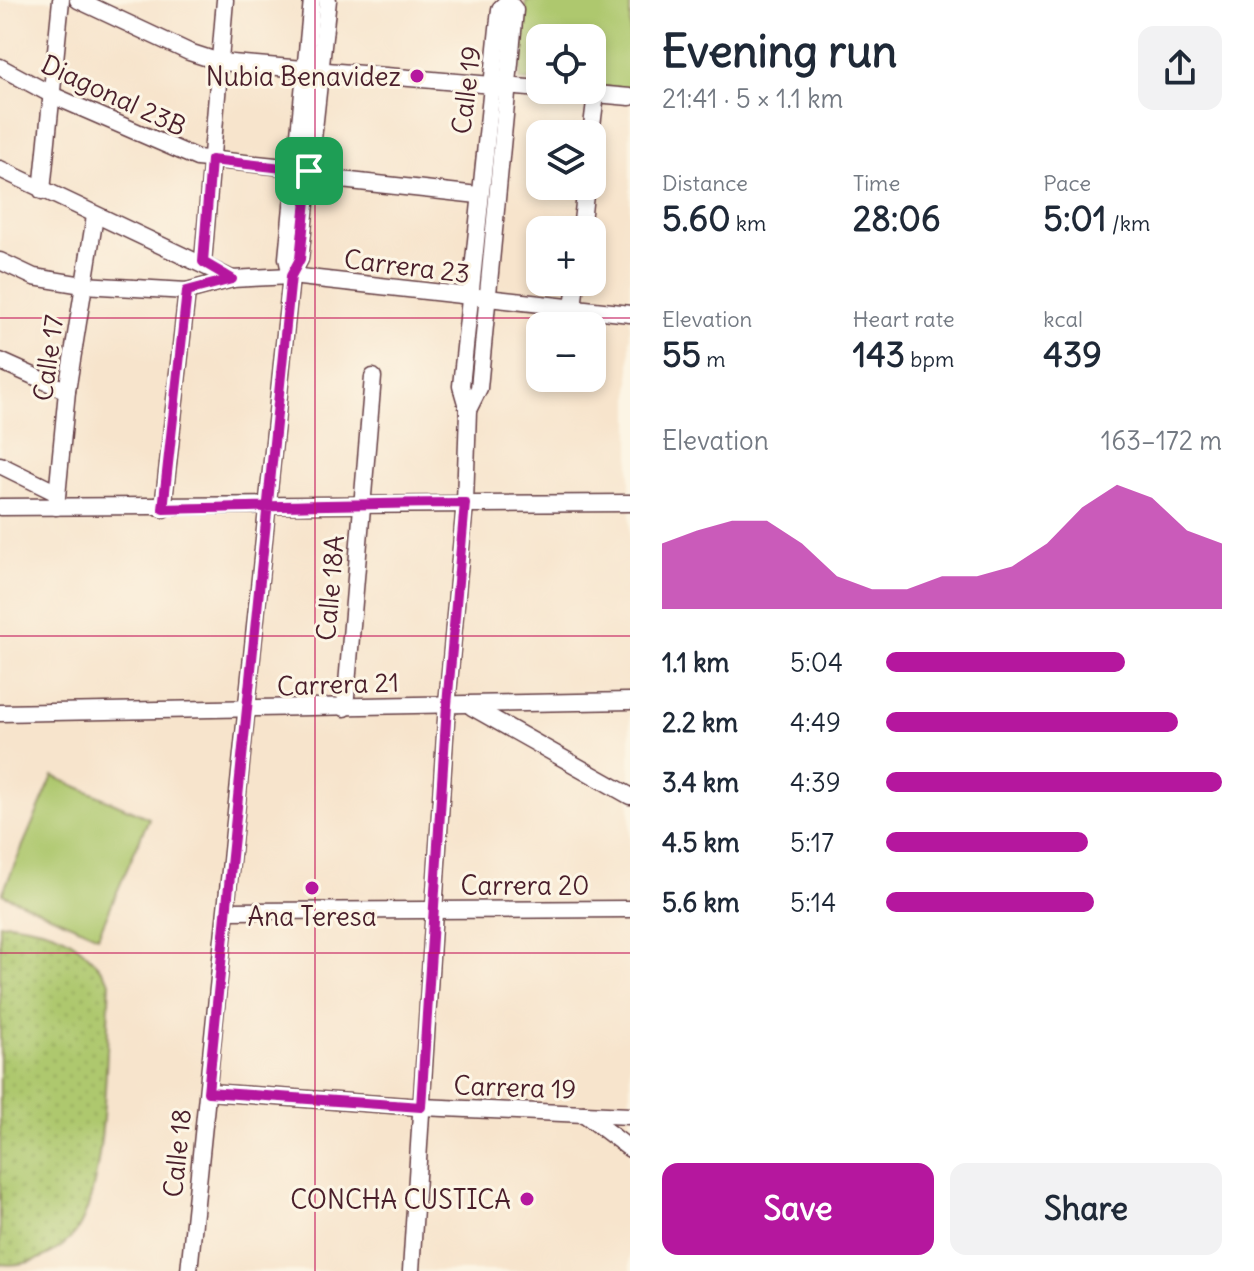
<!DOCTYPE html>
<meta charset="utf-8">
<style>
:root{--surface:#fff;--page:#f2f2f3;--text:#1f2937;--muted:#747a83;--accent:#b5179e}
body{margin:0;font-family:Delius,sans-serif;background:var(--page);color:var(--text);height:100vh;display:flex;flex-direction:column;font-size:30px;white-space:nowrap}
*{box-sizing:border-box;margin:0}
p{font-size:26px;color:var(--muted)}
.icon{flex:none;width:44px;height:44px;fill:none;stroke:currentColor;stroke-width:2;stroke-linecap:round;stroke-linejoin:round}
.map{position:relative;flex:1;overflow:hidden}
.drawer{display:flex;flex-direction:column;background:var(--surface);width:624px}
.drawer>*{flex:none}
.tools{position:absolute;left:526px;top:24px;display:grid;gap:16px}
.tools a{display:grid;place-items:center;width:80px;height:80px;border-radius:16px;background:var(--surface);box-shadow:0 4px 12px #0003;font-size:40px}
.pin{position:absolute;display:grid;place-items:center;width:68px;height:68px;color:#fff;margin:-34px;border-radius:16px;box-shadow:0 4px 12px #0006}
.round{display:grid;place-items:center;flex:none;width:84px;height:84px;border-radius:16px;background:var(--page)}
.headline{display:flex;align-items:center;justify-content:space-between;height:136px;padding:0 32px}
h1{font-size:44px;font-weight:700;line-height:60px}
.metrics{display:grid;grid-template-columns:repeat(3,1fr);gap:12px;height:136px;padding:8px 32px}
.metrics div{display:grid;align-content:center}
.metrics b{font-size:34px;font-weight:700}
.metrics small{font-size:22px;font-weight:400}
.metrics p{font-size:22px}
.chart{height:224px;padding:16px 32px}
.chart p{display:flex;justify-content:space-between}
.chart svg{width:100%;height:144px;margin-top:8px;fill:var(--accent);opacity:.7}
.primary-button{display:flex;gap:16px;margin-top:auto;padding:16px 32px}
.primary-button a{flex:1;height:92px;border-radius:16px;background:var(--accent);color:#fff;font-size:32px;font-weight:700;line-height:92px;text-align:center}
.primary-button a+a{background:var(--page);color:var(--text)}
ul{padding:0 32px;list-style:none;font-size:26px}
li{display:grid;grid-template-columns:128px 96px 1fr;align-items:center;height:60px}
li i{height:20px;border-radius:10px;background:var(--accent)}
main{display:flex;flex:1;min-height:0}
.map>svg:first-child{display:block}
.green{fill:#aec86e;stroke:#7c744c;stroke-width:2}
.park{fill:url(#park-dots);stroke:#7c744c;stroke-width:2}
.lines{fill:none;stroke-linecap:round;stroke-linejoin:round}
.street-casing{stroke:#643d43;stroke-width:19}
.street{stroke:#fff;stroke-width:16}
.route-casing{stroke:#fff;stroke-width:16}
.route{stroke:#b5179e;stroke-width:10}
.grid{fill:none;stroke:#c2185b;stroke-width:2;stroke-opacity:0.55}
.poi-dot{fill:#b5179e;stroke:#fcf5e5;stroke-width:3}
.labels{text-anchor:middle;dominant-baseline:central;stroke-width:6;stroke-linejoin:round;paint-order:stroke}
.poi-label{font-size:26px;fill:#4a1f2b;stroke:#fcf5e5;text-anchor:end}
.street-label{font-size:26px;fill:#4a1f2b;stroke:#fcf5e5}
</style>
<main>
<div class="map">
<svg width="630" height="1271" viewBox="0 0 630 1271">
<defs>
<pattern id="park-dots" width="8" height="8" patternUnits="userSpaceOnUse" patternTransform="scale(2)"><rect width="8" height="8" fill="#aec86e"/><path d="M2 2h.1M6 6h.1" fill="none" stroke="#97ab5f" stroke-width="1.8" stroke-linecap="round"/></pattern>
</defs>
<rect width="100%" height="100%" fill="#fcf5e5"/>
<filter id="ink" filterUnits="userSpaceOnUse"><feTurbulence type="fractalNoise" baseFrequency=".0125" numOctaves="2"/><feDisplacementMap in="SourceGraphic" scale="16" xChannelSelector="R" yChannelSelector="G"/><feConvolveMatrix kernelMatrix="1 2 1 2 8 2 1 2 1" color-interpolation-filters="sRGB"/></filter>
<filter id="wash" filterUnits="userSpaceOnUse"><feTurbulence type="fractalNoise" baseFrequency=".006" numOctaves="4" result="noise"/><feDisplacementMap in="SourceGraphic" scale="32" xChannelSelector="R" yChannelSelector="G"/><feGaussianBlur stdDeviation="1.8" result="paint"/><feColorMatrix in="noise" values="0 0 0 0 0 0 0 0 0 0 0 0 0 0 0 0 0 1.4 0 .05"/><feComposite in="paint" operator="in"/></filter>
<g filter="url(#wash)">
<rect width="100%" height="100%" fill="#f7e4cc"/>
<!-- green -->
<g class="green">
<polygon points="526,0 630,0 630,90 592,86 592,38 540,38 540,82 520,80"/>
<polygon points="53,776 149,818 98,936 2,894"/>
</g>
<!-- park -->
<path class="park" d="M10,923C62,931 80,939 110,982C106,1041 108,1187 76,1232C60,1254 26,1268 0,1264V924Z"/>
</g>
<g filter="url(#ink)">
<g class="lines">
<!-- street casing -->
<g class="street-casing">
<g id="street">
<polyline points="78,0 189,52 220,62 540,89"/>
<polyline points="0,67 54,96 197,158 295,168 332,179 478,195"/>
<polyline points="550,90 630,97"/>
<polyline points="591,134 596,94"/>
<polyline points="0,169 232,279"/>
<polyline points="42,191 61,0"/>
<polyline points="581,230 586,186"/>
<polyline points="0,261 34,277 83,285 187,291 232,279 291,276 630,314"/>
<polyline points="203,262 225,0"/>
<polyline points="291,276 300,259 328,0"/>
<polyline points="573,308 576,282"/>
<polyline points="0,361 67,391"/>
<polyline points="468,410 479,388 515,10 508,1"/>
<polyline points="0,465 57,493"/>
<polyline points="0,507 630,503"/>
<polyline points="56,507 67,391 95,216"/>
<polyline points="163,509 187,291"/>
<polyline points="472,707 630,796"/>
<polyline points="345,708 373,377"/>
<polyline points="0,713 630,701"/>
<polyline points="228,911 630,909"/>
<polyline points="208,1092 421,1107 630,1116"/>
<polyline points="584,1114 630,1149"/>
<polyline points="189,1271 291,276 287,258 312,0"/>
<polyline points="411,1271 447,705 465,503 468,410 461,386 500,9 508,1"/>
</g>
</g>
<!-- street -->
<use href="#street" class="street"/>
</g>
</g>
<g class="lines" filter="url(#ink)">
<!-- route casing -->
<g class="route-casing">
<path id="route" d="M309,171L300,259L291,276L208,1092L421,1107L447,705L465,503C364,503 264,507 163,509L187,291L232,279L203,262L211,160L309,171"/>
</g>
<!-- route -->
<use href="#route" class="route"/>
</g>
<!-- grid -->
<path class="grid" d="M315,0V1271M0,318H630M0,636H630M0,953H630"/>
<!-- markers -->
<g class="poi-dot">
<circle cx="417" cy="76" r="8"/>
<circle cx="312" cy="888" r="8"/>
<circle cx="527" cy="1199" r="8"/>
</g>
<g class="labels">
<!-- poi labels -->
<g class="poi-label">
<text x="401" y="76">Nubia Benavidez</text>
<text x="312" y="916" text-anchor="middle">Ana Teresa</text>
<text x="511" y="1199">CONCHA CUSTICA</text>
</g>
<!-- street labels -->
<g class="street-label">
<text transform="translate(466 90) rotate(-83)">Calle 19</text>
<text transform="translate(114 95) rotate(25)">Diagonal 23B</text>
<text transform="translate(407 266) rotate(7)">Carrera 23</text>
<text transform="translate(48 358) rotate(-82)">Calle 17</text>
<text transform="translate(330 588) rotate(-85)">Calle 18A</text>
<text transform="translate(338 684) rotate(-2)">Carrera 21</text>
<text x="525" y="885">Carrera 20</text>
<text transform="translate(515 1087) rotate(2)">Carrera 19</text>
<text transform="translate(177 1153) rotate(-84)">Calle 18</text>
</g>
</g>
</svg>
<div class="tools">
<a><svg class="icon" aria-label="locate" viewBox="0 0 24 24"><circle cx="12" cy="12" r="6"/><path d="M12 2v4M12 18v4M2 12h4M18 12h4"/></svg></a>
<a><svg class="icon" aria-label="layers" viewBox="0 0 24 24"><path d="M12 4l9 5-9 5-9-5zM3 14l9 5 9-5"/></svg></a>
<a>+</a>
<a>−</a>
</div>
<div class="pin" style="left:309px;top:171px;background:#1e9e55"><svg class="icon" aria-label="arrive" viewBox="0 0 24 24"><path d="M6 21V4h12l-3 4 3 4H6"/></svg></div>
</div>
<section class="drawer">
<div class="headline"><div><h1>Evening run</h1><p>21:41 · 5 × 1.1 km</p></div><a class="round"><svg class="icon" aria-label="share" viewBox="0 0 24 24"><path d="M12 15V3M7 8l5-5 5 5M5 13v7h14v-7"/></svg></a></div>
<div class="metrics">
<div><p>Distance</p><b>5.60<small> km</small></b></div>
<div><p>Time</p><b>28:06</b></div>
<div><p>Pace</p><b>5:01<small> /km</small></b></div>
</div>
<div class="metrics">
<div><p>Elevation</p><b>55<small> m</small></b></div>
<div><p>Heart rate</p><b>143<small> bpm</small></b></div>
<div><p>kcal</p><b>439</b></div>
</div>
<div class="chart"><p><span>Elevation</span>163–172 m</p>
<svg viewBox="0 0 160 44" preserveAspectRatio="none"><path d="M0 44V24L10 20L20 17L30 17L40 24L50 34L60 38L70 38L80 34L90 34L100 31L110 24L120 13L130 6L140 10L150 20L160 24V44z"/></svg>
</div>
<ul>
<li><b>1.1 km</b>5:04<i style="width:71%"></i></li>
<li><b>2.2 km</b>4:49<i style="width:87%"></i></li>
<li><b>3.4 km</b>4:39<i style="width:100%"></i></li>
<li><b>4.5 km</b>5:17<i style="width:60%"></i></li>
<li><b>5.6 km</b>5:14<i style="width:62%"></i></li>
</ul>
<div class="primary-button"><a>Save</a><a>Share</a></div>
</section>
</main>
